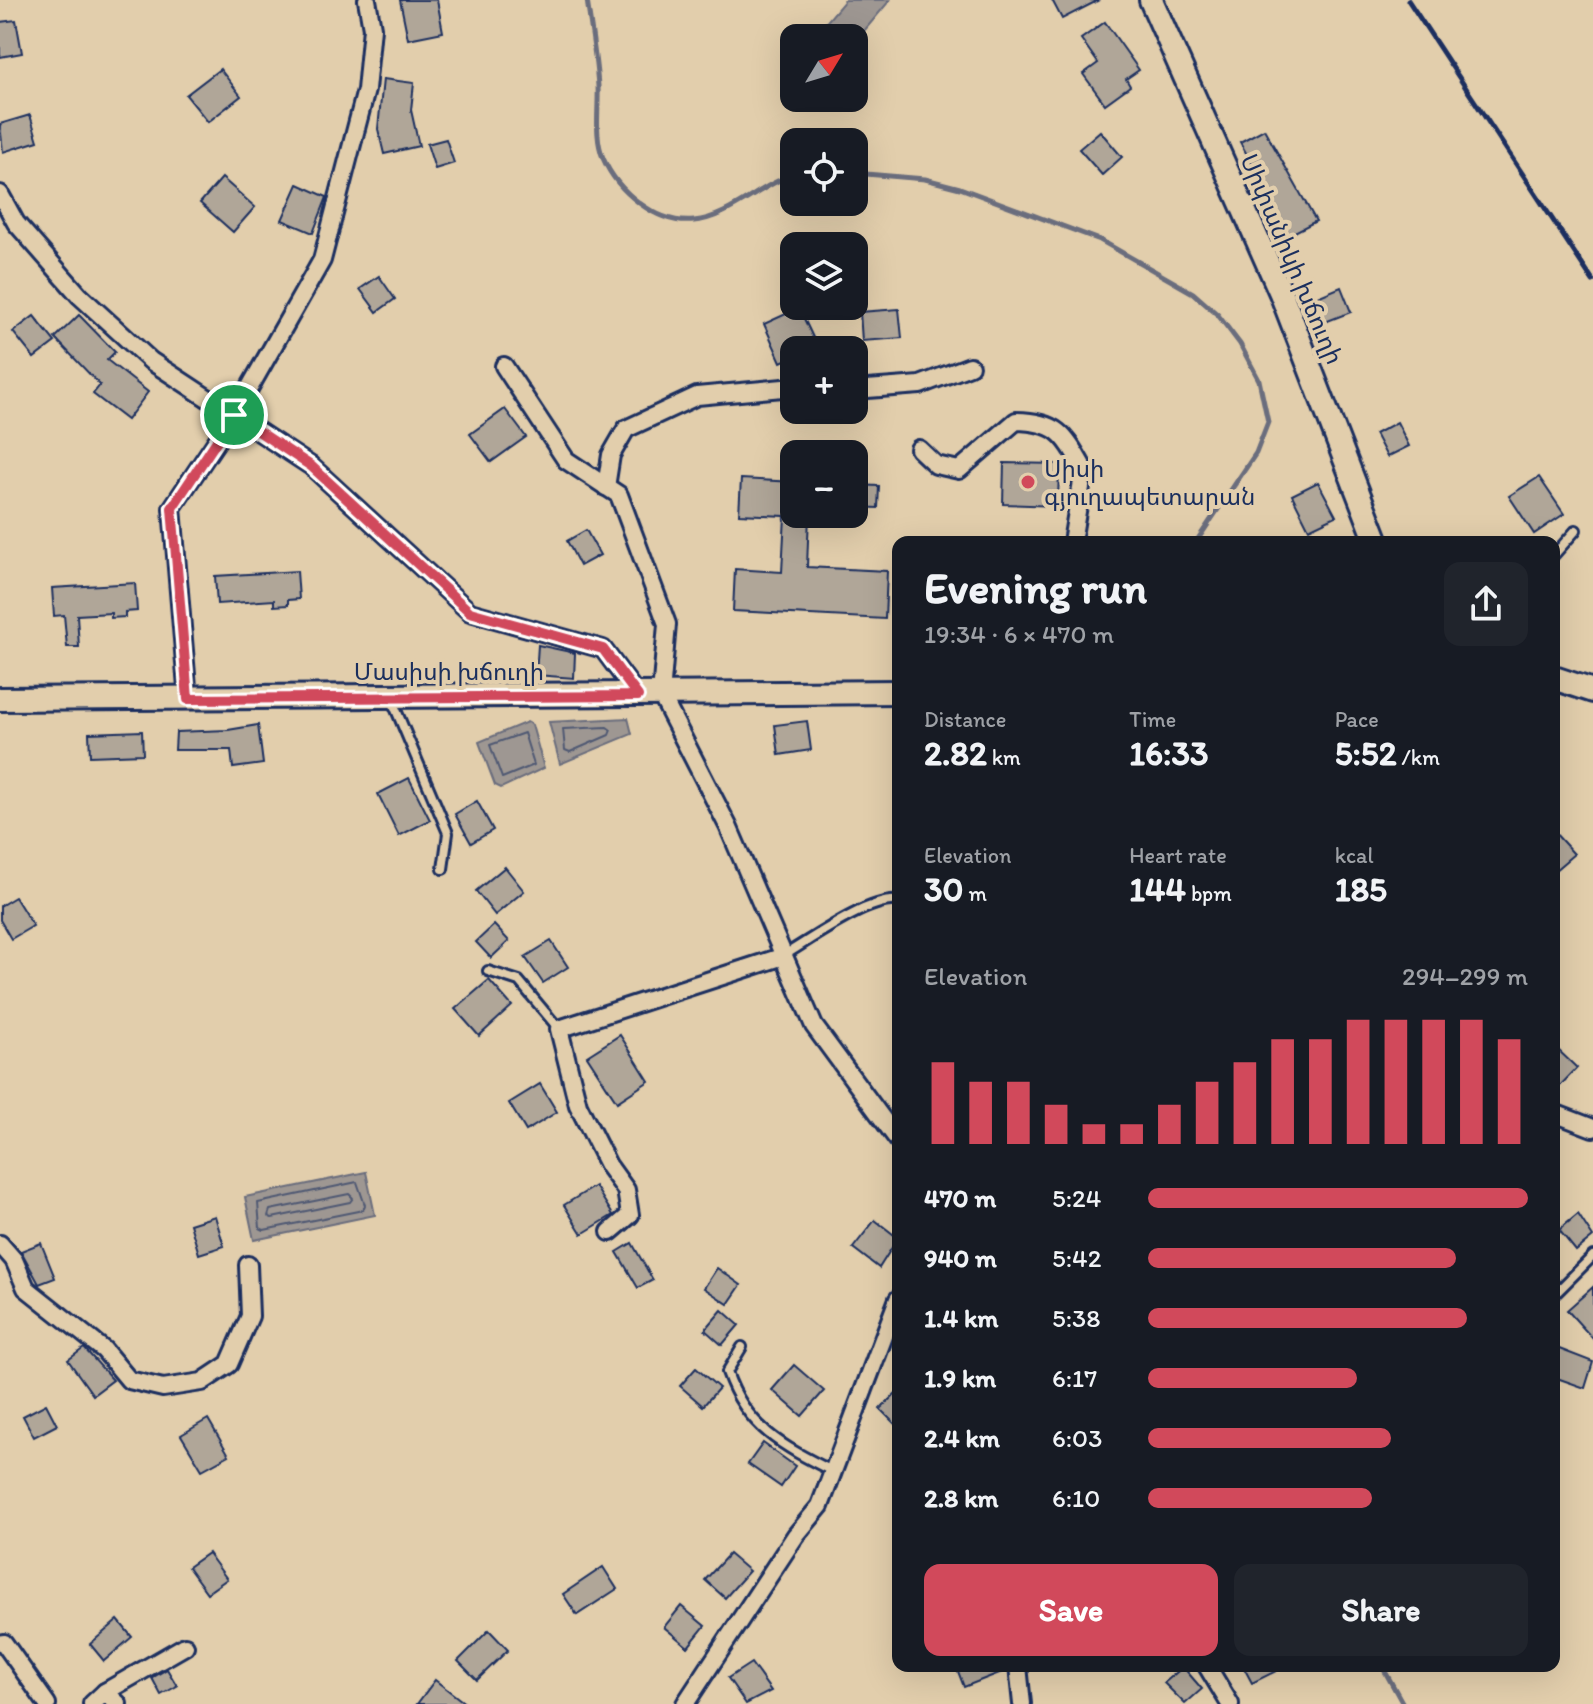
<!DOCTYPE html>
<meta charset="utf-8">
<style>
:root{--surface:#171b24;--page:#20242c;--text:#f1f3f6;--muted:#9ea1a6;--accent:#d1495b}
body{margin:0;font-family:Itim,"Noto Sans Armenian",sans-serif;background:var(--page);color:var(--text);height:100vh;display:flex;flex-direction:column;font-size:30px;white-space:nowrap}
*{box-sizing:border-box;margin:0}
p{font-size:26px;color:var(--muted)}
.icon{flex:none;width:44px;height:44px;fill:none;stroke:currentColor;stroke-width:2;stroke-linecap:round;stroke-linejoin:round}
.map{position:relative;flex:1;overflow:hidden}
.side{position:absolute;left:892px;top:536px;width:668px;height:1136px;display:flex;flex-direction:column;background:var(--surface);border-radius:16px;box-shadow:0 8px 32px #0002}
.side>*{flex:none}
.needle{width:52px;rotate:52deg}
.tools{position:absolute;left:780px;top:24px;display:grid;gap:16px}
.tools a{display:grid;place-items:center;width:88px;height:88px;border-radius:16px;background:var(--surface);box-shadow:0 8px 32px #0002;font-size:40px}
.pin{position:absolute;display:grid;place-items:center;width:68px;height:68px;color:#fff;margin:-34px;border:4px solid #fff;border-radius:50%;box-shadow:0 2px 8px #0007}
.round{display:grid;place-items:center;flex:none;width:84px;height:84px;border-radius:16px;background:var(--page)}
.headline{display:flex;align-items:center;justify-content:space-between;height:136px;padding:0 32px}
h1{font-size:44px;font-weight:700;line-height:60px}
.metrics{display:grid;grid-template-columns:repeat(3,1fr);gap:12px;height:136px;padding:8px 32px}
.metrics div{display:grid;align-content:center}
.metrics b{font-size:34px;font-weight:700}
.metrics small{font-size:22px;font-weight:400}
.metrics p{font-size:22px}
.chart{height:224px;padding:16px 32px}
.chart p{display:flex;justify-content:space-between}
.chart svg{width:100%;height:144px;margin-top:8px;stroke:var(--accent);stroke-width:6}
.button{display:flex;gap:16px;margin-top:auto;padding:16px 32px}
.button a{flex:1;height:92px;border-radius:16px;background:var(--accent);color:#fff;font-size:32px;font-weight:700;line-height:92px;text-align:center}
.button a+a{background:var(--page);color:var(--text)}
ul{padding:0 32px;list-style:none;font-size:26px}
li{display:grid;grid-template-columns:128px 96px 1fr;align-items:center;height:60px}
li i{height:20px;border-radius:10px;background:var(--accent)}
.map>svg:first-child{display:block}
.water{fill:#9e9792;stroke:#6a6d7d;stroke-width:2}
.lines{fill:none;stroke-linecap:round;stroke-linejoin:round}
.shore{stroke:#4f5973;stroke-width:2}
.stream{stroke:#6a6d7d;stroke-width:5}
.building{fill:#b0a698;stroke:#1b2f5e;stroke-width:2}
.lane-casing{stroke:#1b2f5e;stroke-width:14}
.street-casing{stroke:#1b2f5e;stroke-width:22}
.secondary-casing{stroke:#1b2f5e;stroke-width:28}
.lane{stroke:#e2ceac;stroke-width:8}
.street{stroke:#e2ceac;stroke-width:16}
.secondary{stroke:#e2ceac;stroke-width:22}
.rail{stroke:#1b2f5e;stroke-width:5}
.route-casing{stroke:#fff;stroke-width:16}
.route{stroke:#d1495b;stroke-width:10}
.poi-dot{fill:#d1495b;stroke:#e2ceac;stroke-width:3}
.labels{text-anchor:middle;dominant-baseline:central;stroke-width:8;stroke-linejoin:round;paint-order:stroke}
.street-label{font-size:24px;fill:#1b2f5e;stroke:#e2ceac}
.poi-label{font-size:24px;fill:#1b2f5e;stroke:#e2ceac;text-anchor:start}
</style>
<div class="map">
<svg width="1593" height="1704" viewBox="0 0 1593 1704">
<rect width="100%" height="100%" fill="#e2ceac"/>
<filter id="ink" filterUnits="userSpaceOnUse"><feTurbulence type="fractalNoise" baseFrequency=".0125" numOctaves="2"/><feDisplacementMap in="SourceGraphic" scale="16" xChannelSelector="R" yChannelSelector="G"/><feConvolveMatrix kernelMatrix="1 2 1 2 8 2 1 2 1" color-interpolation-filters="sRGB"/></filter>
<g filter="url(#ink)">
<!-- water -->
<g class="water">
<polygon points="845,0 890,0 854,43 854,38 813,38"/>
<polygon points="628,718 632,734 560,764 549,722"/>
<polygon points="527,722 532,725 544,768 501,788 495,785 479,742"/>
<polygon points="366,1172 375,1215 254,1240 245,1197"/>
</g>
<g class="lines">
<!-- shore -->
<g class="shore">
<polygon points="607,727 611,730 609,735 570,752 565,750 563,729"/>
<polygon points="524,733 534,765 502,778 490,745"/>
<polygon points="357,1182 365,1205 363,1210 264,1230 260,1228 258,1203"/>
<polygon points="349,1194 353,1198 350,1202 272,1218 268,1216 270,1210"/>
</g>
<!-- stream -->
<g class="stream">
<path d="M587,0C591,28 596,57 598,86C599,110 594,136 603,158C617,191 657,225 694,221C730,218 764,182 794,175"/>
<polyline points="854,173 925,179 960,188 1100,240 1193,293 1218,315 1240,344 1259,380 1268,422 1256,453 1196,542"/>
<polyline points="1382,1666 1403,1704"/>
</g>
</g>
<!-- building -->
<g class="building">
<polygon points="400,0 437,0 443,32 408,39"/>
<polygon points="1052,0 1099,0 1062,19"/>
<polygon points="16,20 22,53 0,57 0,22"/>
<polygon points="1105,22 1139,70 1126,79 1130,86 1105,104 1083,74 1098,63 1081,39"/>
<polygon points="220,69 241,96 208,122 186,95"/>
<polygon points="383,79 414,83 411,110 419,146 384,154 378,129"/>
<polygon points="30,115 38,141 3,152 0,124"/>
<polygon points="1264,129 1316,221 1287,236 1270,204 1273,202 1240,142"/>
<polygon points="1100,131 1122,157 1102,175 1079,149"/>
<polygon points="446,139 454,163 435,169 427,144"/>
<polygon points="222,178 255,207 233,232 200,203"/>
<polygon points="298,184 327,197 313,233 282,220"/>
<polygon points="379,276 395,299 377,312 360,289"/>
<polygon points="1341,287 1351,312 1320,324 1310,300"/>
<polygon points="799,308 817,346 794,350 794,356 781,362 764,324"/>
<polygon points="899,309 902,338 862,341 860,312"/>
<polygon points="79,315 115,352 107,360 148,392 127,420 93,394 100,385 55,338"/>
<polygon points="34,316 55,342 34,358 13,332"/>
<polygon points="505,409 526,437 491,462 470,434"/>
<polygon points="1397,422 1409,446 1387,457 1375,434"/>
<polygon points="1004,463 1059,464 1058,506 1003,504"/>
<polygon points="1539,477 1564,514 1534,534 1509,496"/>
<polygon points="741,479 794,482 794,514 809,514 807,567 887,571 885,619 733,611 735,569 782,572 785,516 739,514"/>
<polygon points="1318,482 1336,516 1309,529 1292,495"/>
<polygon points="854,485 879,486 878,508 854,507"/>
<polygon points="586,530 600,555 580,566 567,541"/>
<polygon points="297,571 299,599 288,600 288,605 274,606 274,600 217,604 215,576"/>
<polygon points="135,583 137,611 125,612 125,617 111,618 111,613 77,615 79,647 67,647 64,615 54,616 52,588"/>
<polygon points="538,645 575,653 574,678 536,675"/>
<polygon points="807,721 811,750 779,755 775,725"/>
<polygon points="258,725 263,764 233,768 231,750 175,750 176,732 228,730"/>
<polygon points="142,731 143,754 90,756 89,733"/>
<polygon points="409,778 430,820 399,836 378,794"/>
<polygon points="477,801 493,830 471,843 455,814"/>
<polygon points="1554,832 1574,854 1554,871"/>
<polygon points="505,867 524,891 495,915 476,891"/>
<polygon points="15,897 33,926 11,939 0,920 0,906"/>
<polygon points="494,925 509,941 491,958 476,942"/>
<polygon points="551,941 568,967 543,983 525,957"/>
<polygon points="489,980 512,1006 479,1036 455,1009"/>
<polygon points="620,1035 649,1081 617,1102 587,1056"/>
<polygon points="1554,1046 1577,1068 1554,1092"/>
<polygon points="540,1084 557,1112 526,1131 509,1103"/>
<polygon points="595,1186 613,1215 582,1234 564,1205"/>
<polygon points="1578,1214 1593,1237 1576,1251 1559,1230"/>
<polygon points="215,1216 224,1246 199,1254 190,1224"/>
<polygon points="875,1220 898,1238 879,1268 853,1248"/>
<polygon points="41,1243 55,1278 39,1284 21,1251"/>
<polygon points="632,1243 653,1280 638,1288 617,1252"/>
<polygon points="717,1268 741,1285 728,1304 704,1288"/>
<polygon points="1593,1287 1593,1339 1567,1310"/>
<polygon points="722,1310 739,1325 722,1345 705,1330"/>
<polygon points="1554,1347 1593,1362 1585,1388 1554,1377"/>
<polygon points="84,1348 113,1380 93,1395 68,1360"/>
<polygon points="794,1365 824,1391 802,1416 772,1390"/>
<polygon points="696,1368 719,1388 703,1406 680,1386"/>
<polygon points="898,1391 898,1427 880,1409"/>
<polygon points="46,1404 57,1425 34,1437 23,1416"/>
<polygon points="208,1419 229,1455 202,1470 181,1435"/>
<polygon points="763,1443 795,1466 781,1487 748,1464"/>
<polygon points="208,1553 227,1579 207,1593 188,1567"/>
<polygon points="729,1554 749,1571 725,1598 705,1580"/>
<polygon points="603,1567 617,1589 577,1615 563,1594"/>
<polygon points="681,1606 705,1626 688,1647 664,1627"/>
<polygon points="118,1620 132,1637 104,1661 90,1644"/>
<polygon points="489,1630 508,1650 477,1680 458,1661"/>
<polygon points="751,1663 771,1691 746,1704 728,1678"/>
<polygon points="956,1666 1007,1666 1007,1670 964,1687"/>
<polygon points="1243,1666 1286,1666 1252,1683"/>
<polygon points="1183,1667 1202,1689 1185,1704 1164,1683"/>
<polygon points="167,1669 177,1686 161,1695 152,1678"/>
<polygon points="435,1680 466,1704 417,1704"/>
</g>
<g class="lines">
<!-- lane casing -->
<g class="lane-casing">
<g id="lane">
<polyline points="1554,555 1576,530"/>
<polyline points="391,698 448,833 443,869"/>
<path d="M781,957C809,941 867,898 898,901"/>
<polyline points="488,971 519,981 559,1029"/>
<polyline points="1554,1295 1593,1256"/>
<path d="M742,1347L727,1372C746,1427 782,1446 832,1471"/>
</g>
</g>
<!-- street casing -->
<g class="street-casing">
<g id="street">
<polyline points="0,194 16,223 80,296 151,361 311,466 470,612 603,649 638,696"/>
<polyline points="504,366 566,460 619,495 667,624 661,695 728,826 814,1026 898,1140"/>
<polyline points="854,390 920,385 970,366"/>
<path d="M919,449L936,465L959,470L1016,421C1058,422 1064,434 1084,469L1072,542"/>
<polyline points="606,487 611,455 626,429 697,396 794,387"/>
<polyline points="188,699 172,508 234,415 322,260 366,90 372,28 367,0"/>
<polyline points="1554,1113 1593,1128"/>
<polyline points="610,1232 630,1215 626,1190 608,1165 578,1105 559,1029 781,957"/>
<polyline points="0,1244 14,1260 26,1288 104,1350 129,1380 163,1388 202,1382 229,1364 250,1316 248,1265"/>
<polyline points="4,1643 47,1704"/>
<polyline points="1018,1666 1022,1704"/>
<polyline points="1207,1666 1230,1704"/>
<polyline points="105,1692 118,1704"/>
<polyline points="92,1704 105,1692 185,1646"/>
<polyline points="685,1704 796,1535 820,1506 898,1299"/>
</g>
</g>
<!-- secondary casing -->
<g class="secondary-casing">
<g id="secondary">
<polyline points="1151,0 1281,293 1377,542"/>
<polyline points="1554,678 1593,691"/>
<polyline points="0,699 898,692"/>
</g>
</g>
<!-- lane -->
<use href="#lane" class="lane"/>
<!-- street -->
<use href="#street" class="street"/>
<!-- secondary -->
<use href="#secondary" class="secondary"/>
<!-- rail -->
<polyline class="rail" points="1408,0 1593,281"/>
</g>
</g>
<g class="lines" filter="url(#ink)">
<!-- route casing -->
<g class="route-casing">
<polygon id="route" points="234,415 311,466 470,612 603,649 638,696 188,699 172,508"/>
</g>
<!-- route -->
<use href="#route" class="route"/>
</g>
<!-- markers -->
<circle class="poi-dot" cx="1028" cy="482" r="8"/>
<g class="labels">
<!-- street labels -->
<g class="street-label">
<text transform="translate(1292 259) rotate(67)">Սիփանիկի խճուղի</text>
<text x="449" y="671">Մասիսի խճուղի</text>
</g>
<!-- poi labels -->
<g class="poi-label">
<text x="1044" y="468">Սիսի<tspan x="1044" dy="28">գյուղապետարան</tspan></text>
</g>
</g>
</svg>
<div class="tools">
<a><svg class="needle" viewBox="-14 -14 28 28"><path d="M0-13l5 13h-10z" fill="#e53935"/><path d="M0 13l5-13h-10z" fill="#9ea1a6"/></svg></a>
<a><svg class="icon" aria-label="locate" viewBox="0 0 24 24"><circle cx="12" cy="12" r="6"/><path d="M12 2v4M12 18v4M2 12h4M18 12h4"/></svg></a>
<a><svg class="icon" aria-label="layers" viewBox="0 0 24 24"><path d="M12 4l9 5-9 5-9-5zM3 14l9 5 9-5"/></svg></a>
<a>+</a>
<a>−</a>
</div>
<div class="pin" style="left:234px;top:415px;background:#1e9e55"><svg class="icon" aria-label="arrive" viewBox="0 0 24 24"><path d="M6 21V4h12l-3 4 3 4H6"/></svg></div>
<section class="side">
<div class="headline"><div><h1>Evening run</h1><p>19:34 · 6 × 470 m</p></div><a class="round"><svg class="icon" aria-label="share" viewBox="0 0 24 24"><path d="M12 15V3M7 8l5-5 5 5M5 13v7h14v-7"/></svg></a></div>
<div class="metrics">
<div><p>Distance</p><b>2.82<small> km</small></b></div>
<div><p>Time</p><b>16:33</b></div>
<div><p>Pace</p><b>5:52<small> /km</small></b></div>
</div>
<div class="metrics">
<div><p>Elevation</p><b>30<small> m</small></b></div>
<div><p>Heart rate</p><b>144<small> bpm</small></b></div>
<div><p>kcal</p><b>185</b></div>
</div>
<div class="chart"><p><span>Elevation</span>294–299 m</p>
<svg viewBox="0 0 160 44" preserveAspectRatio="none"><path d="M5 44V19M15 44V25M25 44V25M35 44V32M45 44V38M55 44V38M65 44V32M75 44V25M85 44V19M95 44V12M105 44V12M115 44V6M125 44V6M135 44V6M145 44V6M155 44V12"/></svg>
</div>
<ul>
<li><b>470 m</b>5:24<i style="width:100%"></i></li>
<li><b>940 m</b>5:42<i style="width:81%"></i></li>
<li><b>1.4 km</b>5:38<i style="width:84%"></i></li>
<li><b>1.9 km</b>6:17<i style="width:55%"></i></li>
<li><b>2.4 km</b>6:03<i style="width:64%"></i></li>
<li><b>2.8 km</b>6:10<i style="width:59%"></i></li>
</ul>
<div class="button"><a>Save</a><a>Share</a></div>
</section>
</div>
